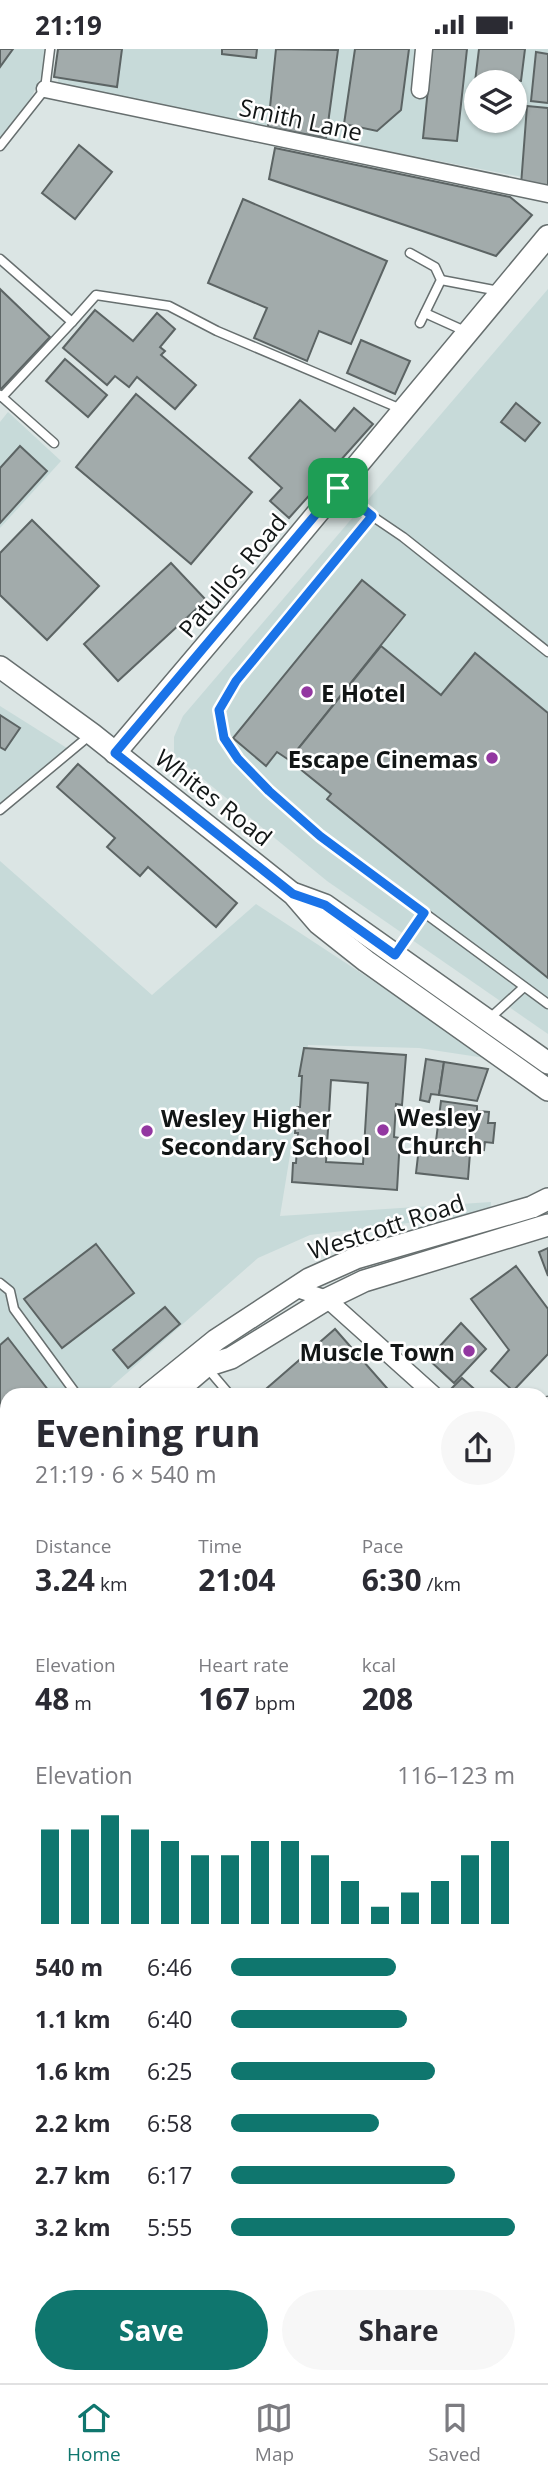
<!DOCTYPE html>
<meta charset="utf-8">
<style>
:root{--surface:#fff;--page:#f7f7f7;--text:#2b2b33;--muted:#7c7c81;--line:#e1e1e2;--accent:#0f766e}
body{margin:0;font-family:"Open Sans",sans-serif;background:var(--page);color:var(--text);height:100vh;display:flex;flex-direction:column;font-size:26px;white-space:nowrap}
*{box-sizing:border-box;margin:0}
p{font-size:23px;color:var(--muted)}
.icon{flex:none;width:38px;height:38px;fill:none;stroke:currentColor;stroke-width:2;stroke-linecap:round;stroke-linejoin:round}
.map{position:relative;flex:1;overflow:hidden}
.details{position:absolute;left:0px;top:1339px;width:550px;height:996px;display:flex;flex-direction:column;background:var(--surface);border-radius:21px 21px 0 0;box-shadow:0 2px 5px #0004}
.details>*{flex:none}
.controls{position:absolute;left:464px;top:21px;display:grid;gap:14px}
.controls a{display:grid;place-items:center;width:63px;height:63px;border-radius:50%;background:var(--surface);box-shadow:0 2px 5px #0004;font-size:35px}
.pin{position:absolute;display:grid;place-items:center;width:60px;height:60px;color:#fff;margin:-30px;border-radius:14px;box-shadow:0 4px 10px #0006}
.round{display:grid;place-items:center;flex:none;width:74px;height:74px;border-radius:37px;background:var(--page)}
.overview{display:flex;align-items:center;justify-content:space-between;height:119px;padding:0 35px}
h1{font-size:38px;font-weight:700;line-height:52px}
.stats{display:grid;grid-template-columns:repeat(3,1fr);gap:10px;height:119px;padding:7px 35px}
.stats div{display:grid;align-content:center}
.stats b{font-size:30px;font-weight:700}
.stats small{font-size:19px;font-weight:400}
.stats p{font-size:19px}
.chart{height:196px;padding:14px 35px}
.chart p{display:flex;justify-content:space-between}
.chart svg{width:100%;height:126px;margin-top:7px;stroke:var(--accent);stroke-width:6}
.primary-button{display:flex;gap:14px;margin-top:auto;padding:14px 35px}
.primary-button a{flex:1;height:80px;border-radius:42px;background:var(--accent);color:#fff;font-size:28px;font-weight:700;line-height:80px;text-align:center}
.primary-button a+a{background:var(--page);color:var(--text)}
ul{padding:0 35px;list-style:none;font-size:23px}
li{display:grid;grid-template-columns:112px 84px 1fr;align-items:center;height:52px}
li i{height:18px;border-radius:9px;background:var(--accent)}
.status{display:flex;justify-content:space-between;align-items:center;height:49px;padding:0 35px;background:var(--surface);direction:ltr}
.status svg{height:19px;fill:currentColor}
.menu{display:flex;justify-content:space-around;align-items:center;height:98px;border-top:2px solid var(--line);background:var(--surface);font-size:19px;color:var(--muted)}
.menu a{display:grid;justify-items:center;gap:4px}
.menu .selected{color:var(--accent)}
.map>svg:first-child{display:block}
.built{fill:#c7dad9;fill-rule:evenodd}
.green{fill:#ebb9f2}
.building{fill:#a2abab;stroke:#5c6464;stroke-width:2;fill-rule:evenodd}
.lines{fill:none;stroke-linecap:round;stroke-linejoin:round}
.lane-casing{stroke:#676f6f;stroke-width:11}
.street-casing{stroke:#676f6f;stroke-width:19}
.secondary-casing{stroke:#676f6f;stroke-width:24}
.lane{stroke:#fff;stroke-width:8}
.street{stroke:#fff;stroke-width:16}
.secondary{stroke:#fff;stroke-width:21}
.route-casing{stroke:#fff;stroke-width:14}
.route{stroke:#1a73e8;stroke-width:9}
.poi-dot{fill:#9337a1;stroke:#fff;stroke-width:2.5}
.labels{text-anchor:middle;dominant-baseline:central;stroke-width:5;stroke-linejoin:round;paint-order:stroke}
.street-label{font-size:24px;fill:#121616;stroke:#fff}
.poi-label{font-size:24px;font-weight:bold;fill:#121616;stroke:#fff;text-anchor:start}
</style>
<div class="status"><b>21:19</b><svg viewBox="0 0 49 12"><path d="M0 12V9h3v3zM5 12V6h3v6zM10 12V3h3v9zM15 12V0h3v12zM26 1h20v11H26zM47 4h2v5h-2z"/></svg></div>
<div class="map">
<svg width="548" height="2334" viewBox="0 0 548 2334">
<rect width="100%" height="100%" fill="#dbe5e4"/>
<!-- built -->
<g class="built">
<polygon points="0,0 46,0 42,26 30,51 0,89"/>
<path d="M63,0H548V133L57,38ZM476,33H514V72H476Z"/>
<polygon points="548,240 548,985 327,832 174,706 174,688 183,667"/>
<polygon points="8,363 61,412 0,479 0,373"/>
<polygon points="0,657 70,701 0,766"/>
<polygon points="0,812 152,946 256,855 492,1010 419,999 308,996 280,1167 491,1153 490,1164 310,1186 258,1209 102,1346 7,1346 7,1429 0,1436"/>
<polygon points="7,1523 7,1942 0,1936 0,1527"/>
</g>
<!-- green -->
<g class="green">
<polygon points="548,1740 548,1992 542,1988 542,1744"/>
<polygon points="0,2254 7,2262 7,2328 65,2328 71,2334 0,2334"/>
</g>
<!-- building -->
<g class="building">
<polygon points="0,0 13,0 0,18"/>
<polygon points="58,0 122,0 117,38 54,28"/>
<polygon points="222,0 257,0 256,9 222,5"/>
<polygon points="276,0 338,1 326,89 268,78"/>
<polygon points="355,0 409,0 401,61 377,82 344,75"/>
<polygon points="432,0 467,0 457,92 423,89"/>
<polygon points="479,0 525,0 521,32 506,30 506,33 476,33 476,41 474,41"/>
<polygon points="536,3 548,5 548,54 531,52"/>
<polygon points="527,57 548,59 548,138 521,136"/>
<polygon points="79,96 112,123 75,170 42,144"/>
<polygon points="275,99 510,148 532,166 496,207 269,130"/>
<polygon points="243,150 387,212 351,295 319,282 307,312 254,289 267,259 208,234"/>
<polygon points="0,240 50,288 1,340 0,339"/>
<polygon points="95,261 133,292 157,264 175,280 160,298 165,302 161,306 196,336 175,360 137,328 129,338 115,327 107,336 63,299"/>
<polygon points="361,291 410,312 395,345 347,324"/>
<polygon points="65,310 107,346 88,368 46,332"/>
<polygon points="136,345 252,443 191,515 76,418"/>
<polygon points="300,351 335,382 354,359 373,375 289,469 270,452 282,439 249,409"/>
<polygon points="516,354 540,374 525,392 501,373"/>
<polygon points="20,397 47,422 0,474 0,419"/>
<polygon points="32,471 99,537 47,591 0,546 0,504"/>
<polygon points="171,514 206,551 118,632 84,595"/>
<polygon points="362,531 405,566 289,711 277,703 266,717 233,689"/>
<polygon points="381,597 441,646 475,604 548,664 548,929 327,750 331,745 289,711"/>
<polygon points="0,666 20,679 5,701 0,698"/>
<polygon points="78,715 237,854 216,878 148,818 140,827 107,798 115,789 57,738"/>
<path d="M304,999L406,1006L402,1056L396,1055L394,1088L400,1089L397,1141L292,1133L293,1114H296L298,1084H295L297,1058H300L302,1027H299ZM331,1031L368,1034L363,1115L326,1113Z"/>
<polygon points="426,1010 444,1013 439,1046 431,1045 429,1053 420,1051"/>
<polygon points="444,1013 488,1020 477,1052 439,1046"/>
<polygon points="441,1052 477,1057 477,1062 489,1063 488,1074 495,1074 493,1094 485,1093 484,1101 471,1099 470,1104 435,1100"/>
<polygon points="419,1098 470,1104 468,1130 416,1124"/>
<polygon points="96,1195 134,1244 62,1299 24,1250"/>
<polygon points="548,1199 548,1227 539,1203"/>
<polygon points="516,1217 548,1260 548,1305 513,1342 491,1322 509,1301 471,1250"/>
<polygon points="165,1258 180,1275 128,1319 113,1301"/>
<polygon points="461,1274 486,1300 454,1334 428,1310"/>
<polygon points="335,1280 393,1346 259,1346"/>
<polygon points="8,1289 52,1346 7,1346 7,1396 0,1387 0,1296"/>
<polygon points="462,1329 481,1346 456,1346 450,1341"/>
<polygon points="545,1371 548,1375 548,1388 542,1380"/>
<polygon points="542,1380 548,1388 547,1424 542,1418"/>
<polygon points="0,1419 7,1428 0,1433"/>
<polygon points="7,1548 7,1622 0,1614 0,1554"/>
<polygon points="0,1671 7,1679 7,1748 0,1739"/>
<polygon points="0,1798 7,1806 7,1878 0,1870"/>
<polygon points="7,1943 7,1985 0,1990 0,1948"/>
<polygon points="7,2010 7,2049 0,2040 0,2016"/>
<polygon points="548,2067 548,2093 542,2098 542,2071"/>
<polygon points="308,2328 351,2328 342,2334 312,2334"/>
</g>
<g class="lines">
<!-- lane casing -->
<g class="lane-casing">
<g id="lane">
<polyline points="0,97 45,40 50,0"/>
<polyline points="410,204 435,218 441,231 420,274"/>
<polyline points="0,210 72,273 96,246 169,257 217,282 401,360"/>
<polyline points="441,231 499,242"/>
<polyline points="425,264 467,283"/>
<polyline points="0,346 2,348 72,273"/>
<polyline points="2,348 54,394"/>
<polyline points="340,441 372,467 403,488 548,603"/>
<polyline points="372,467 236,632 219,661 224,689 238,710 269,742 320,787 548,955"/>
<polyline points="0,761 89,687"/>
<polyline points="396,905 424,864"/>
<polyline points="490,969 524,938"/>
<polyline points="0,1234 10,1242 14,1260 77,1346"/>
<polyline points="208,1320 230,1346"/>
<polyline points="0,1518 7,1528 0,1534"/>
<polyline points="0,1635 7,1643"/>
<polyline points="0,1786 7,1779"/>
<polyline points="0,1906 7,1914"/>
<polyline points="0,1925 7,1920"/>
</g>
</g>
<!-- street casing -->
<g class="street-casing">
<g id="street">
<polyline points="45,40 548,145"/>
<polyline points="420,41 424,0"/>
<polyline points="294,1239 327,1250 434,1346"/>
<polyline points="542,1362 548,1356"/>
<polyline points="0,1995 7,1990"/>
<polyline points="542,2133 548,2139"/>
<polyline points="542,2169 548,2164"/>
<polyline points="542,2216 548,2212"/>
<polyline points="542,2266 548,2261"/>
<polyline points="280,2334 287,2328"/>
<polyline points="358,2334 367,2328"/>
<polyline points="468,2334 475,2328"/>
</g>
</g>
<!-- secondary casing -->
<g class="secondary-casing">
<g id="secondary">
<polyline points="0,618 92,685 293,845 318,874 366,912 548,1041"/>
<polyline points="115,704 266,526 548,187"/>
<polyline points="295,845 325,856 548,1014"/>
<polyline points="148,1346 216,1291 309,1230 356,1209 532,1158 548,1150"/>
<polyline points="172,1346 206,1317 231,1309 327,1250 364,1232 548,1176"/>
<polyline points="0,1473 7,1467"/>
<polyline points="0,1491 7,1485"/>
<polyline points="0,2107 7,2116"/>
<polyline points="0,2135 7,2143"/>
<polyline points="0,2156 7,2164"/>
<polyline points="169,2328 175,2334"/>
</g>
</g>
<!-- lane -->
<use href="#lane" class="lane"/>
<!-- street -->
<use href="#street" class="street"/>
<!-- secondary -->
<use href="#secondary" class="secondary"/>
</g>
<g class="lines">
<!-- route casing -->
<g class="route-casing">
<polygon id="route" points="338,439 372,467 236,632 219,661 224,689 238,710 269,742 320,787 424,864 395,906 325,856 293,845 115,704"/>
</g>
<!-- route -->
<use href="#route" class="route"/>
</g>
<!-- markers -->
<g class="poi-dot">
<circle cx="307" cy="643" r="7"/>
<circle cx="492" cy="709" r="7"/>
<circle cx="383" cy="1081" r="7"/>
<circle cx="147" cy="1082" r="7"/>
<circle cx="469" cy="1302" r="7"/>
</g>
<g class="labels">
<!-- street labels -->
<g class="street-label">
<text transform="translate(301 70) rotate(12)">Smith Lane</text>
<text transform="translate(232 526) rotate(-50)">Patullos Road</text>
<text transform="translate(214 748) rotate(38)">Whites Road</text>
<text transform="translate(386 1177) rotate(-18)">Westcott Road</text>
</g>
<!-- poi labels -->
<g class="poi-label">
<text x="321" y="643">E Hotel</text>
<text x="478" y="709" text-anchor="end">Escape Cinemas</text>
<text x="397" y="1067">Wesley<tspan x="397" dy="28">Church</tspan></text>
<text x="161" y="1068">Wesley Higher<tspan x="161" dy="28">Secondary School</tspan></text>
<text x="455" y="1302" text-anchor="end">Muscle Town</text>
</g>
</g>
</svg>
<div class="controls">
<a><svg class="icon" aria-label="layers" viewBox="0 0 24 24"><path d="M12 4l9 5-9 5-9-5zM3 14l9 5 9-5"/></svg></a>
</div>
<div class="pin" style="left:338px;top:439px;background:#1e9e55"><svg class="icon" aria-label="arrive" viewBox="0 0 24 24"><path d="M6 21V4h12l-3 4 3 4H6"/></svg></div>
<section class="details">
<div class="overview"><div><h1>Evening run</h1><p>21:19 · 6 × 540 m</p></div><a class="round"><svg class="icon" aria-label="share" viewBox="0 0 24 24"><path d="M12 15V3M7 8l5-5 5 5M5 13v7h14v-7"/></svg></a></div>
<div class="stats">
<div><p>Distance</p><b>3.24<small> km</small></b></div>
<div><p>Time</p><b>21:04</b></div>
<div><p>Pace</p><b>6:30<small> /km</small></b></div>
</div>
<div class="stats">
<div><p>Elevation</p><b>48<small> m</small></b></div>
<div><p>Heart rate</p><b>167<small> bpm</small></b></div>
<div><p>kcal</p><b>208</b></div>
</div>
<div class="chart"><p><span>Elevation</span>116–123 m</p>
<svg viewBox="0 0 160 44" preserveAspectRatio="none"><path d="M5 44V11M15 44V11M25 44V6M35 44V11M45 44V15M55 44V20M65 44V20M75 44V15M85 44V15M95 44V20M105 44V29M115 44V38M125 44V33M135 44V29M145 44V20M155 44V15"/></svg>
</div>
<ul>
<li><b>540 m</b>6:46<i style="width:58%"></i></li>
<li><b>1.1 km</b>6:40<i style="width:62%"></i></li>
<li><b>1.6 km</b>6:25<i style="width:72%"></i></li>
<li><b>2.2 km</b>6:58<i style="width:52%"></i></li>
<li><b>2.7 km</b>6:17<i style="width:79%"></i></li>
<li><b>3.2 km</b>5:55<i style="width:100%"></i></li>
</ul>
<div class="primary-button"><a>Save</a><a>Share</a></div>
</section>
</div>
<nav class="menu">
<a class="selected"><svg class="icon" aria-label="home" viewBox="0 0 24 24"><path d="M3 11l9-7 9 7M6 9v11h12V9"/></svg>Home</a>
<a><svg class="icon" aria-label="map" viewBox="0 0 24 24"><path d="M3 6l6-2 6 2 6-2v14l-6 2-6-2-6 2zM9 4v14M15 6v14"/></svg>Map</a>
<a><svg class="icon" aria-label="saved" viewBox="0 0 24 24"><path d="M7 4h10v16l-5-4-5 4z"/></svg>Saved</a>
</nav>
